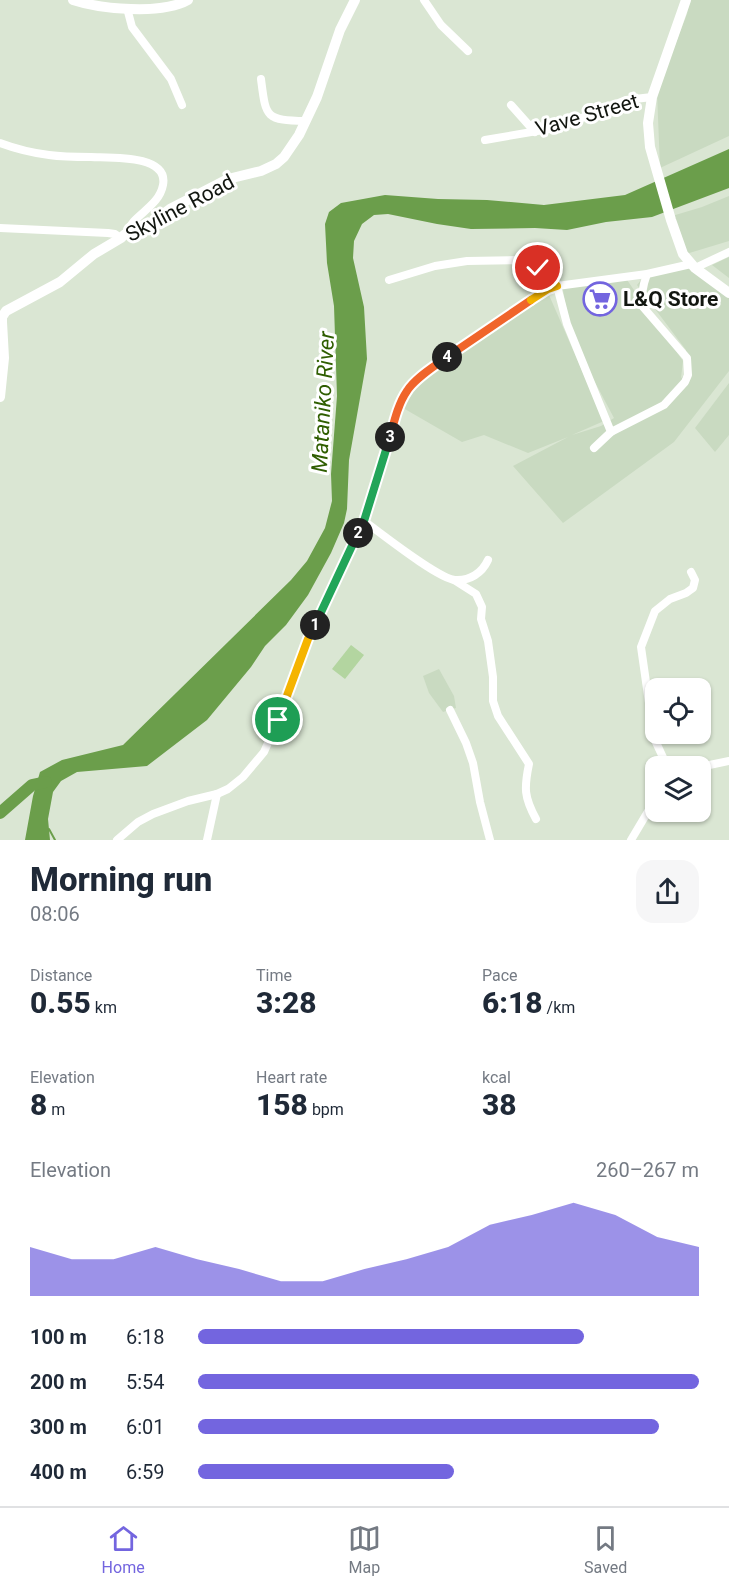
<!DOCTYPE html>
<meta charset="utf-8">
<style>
:root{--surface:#fff;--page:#f6f6f7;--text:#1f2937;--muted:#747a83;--line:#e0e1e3;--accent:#7365df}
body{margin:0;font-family:Roboto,sans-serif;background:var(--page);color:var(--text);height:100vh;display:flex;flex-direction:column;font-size:22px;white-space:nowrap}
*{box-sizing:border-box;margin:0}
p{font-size:20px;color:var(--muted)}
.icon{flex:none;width:33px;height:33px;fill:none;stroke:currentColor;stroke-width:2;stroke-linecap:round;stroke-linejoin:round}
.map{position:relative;height:840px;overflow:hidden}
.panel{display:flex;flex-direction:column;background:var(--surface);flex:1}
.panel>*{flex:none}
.tools{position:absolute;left:645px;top:678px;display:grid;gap:12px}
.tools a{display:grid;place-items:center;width:66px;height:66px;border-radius:12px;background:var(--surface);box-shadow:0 2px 4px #0004;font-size:30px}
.pin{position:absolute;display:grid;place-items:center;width:51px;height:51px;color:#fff;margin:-26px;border:3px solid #fff;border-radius:50%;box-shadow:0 2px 6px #0007}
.km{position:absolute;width:30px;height:30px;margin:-15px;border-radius:50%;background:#222;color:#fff;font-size:16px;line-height:30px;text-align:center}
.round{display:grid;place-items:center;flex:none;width:63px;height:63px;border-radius:18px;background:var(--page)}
.head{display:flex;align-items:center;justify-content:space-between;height:102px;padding:0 30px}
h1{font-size:33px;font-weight:800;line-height:45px}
.stats{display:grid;grid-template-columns:repeat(3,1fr);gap:9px;height:102px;padding:6px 30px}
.stats div{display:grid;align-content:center}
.stats b{font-size:30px;font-weight:800}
.stats small{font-size:16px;font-weight:400}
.stats p{font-size:16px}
.chart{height:168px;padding:12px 30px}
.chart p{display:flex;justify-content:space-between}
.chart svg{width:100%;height:108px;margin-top:6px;fill:var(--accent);opacity:.7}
ul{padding:0 30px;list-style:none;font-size:20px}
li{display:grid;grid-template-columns:96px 72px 1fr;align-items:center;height:45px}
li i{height:15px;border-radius:8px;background:var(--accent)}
.dock{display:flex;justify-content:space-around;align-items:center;height:84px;border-top:2px solid var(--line);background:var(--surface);font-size:16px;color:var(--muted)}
.dock a{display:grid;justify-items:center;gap:3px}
.dock .on{color:var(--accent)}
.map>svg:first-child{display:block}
.built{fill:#c9dac1}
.green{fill:#b3d5a0}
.water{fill:#6b9e4b}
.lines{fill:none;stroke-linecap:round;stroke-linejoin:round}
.stream{stroke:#6b9e4b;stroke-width:2}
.river{stroke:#6b9e4b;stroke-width:12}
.street{stroke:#fff;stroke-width:8}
.secondary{stroke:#fff;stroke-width:10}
.split-1-casing{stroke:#fff;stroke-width:12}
.split-2-casing{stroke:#fff;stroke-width:12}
.split-3-casing{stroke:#fff;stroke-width:12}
.split-4-casing{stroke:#fff;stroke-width:12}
.split-5-casing{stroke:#fff;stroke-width:12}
.split-6-casing{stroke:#fff;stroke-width:12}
.split-1{stroke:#f5b400;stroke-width:8}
.split-2{stroke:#22a559;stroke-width:8}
.split-3{stroke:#22a559;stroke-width:8}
.split-4{stroke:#f0652b;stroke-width:8}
.split-5{stroke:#f0652b;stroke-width:8}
.split-6{stroke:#f5b400;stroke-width:8}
.labels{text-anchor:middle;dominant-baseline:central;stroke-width:6;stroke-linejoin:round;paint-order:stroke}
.street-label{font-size:21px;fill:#121610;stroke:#fff}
.poi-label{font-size:21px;font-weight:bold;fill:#121610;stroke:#fff;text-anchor:start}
.water-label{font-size:22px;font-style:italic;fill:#2f5e01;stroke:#fff}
</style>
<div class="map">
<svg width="729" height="840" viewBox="0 0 729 840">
<rect width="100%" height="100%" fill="#dae6d3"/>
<!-- built -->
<g class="built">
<polygon points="690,0 729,0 729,136 660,168 657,92 687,14"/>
<polygon points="729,196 729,241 686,254 672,216 702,207"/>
<polygon points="729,257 729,278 712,265"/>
<polygon points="689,266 729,297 729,371 674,442 563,523 513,466 568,437 528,453 484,435 462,442 403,408 415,389 429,373 549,295 604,421 572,435 601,426 614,418 572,339 562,285 625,277 683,361 681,378 685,375 686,350 637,285 647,272"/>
<polygon points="729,383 729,435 715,452 695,428"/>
<polygon points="439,669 454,696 456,708 443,712 429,693 423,676"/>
</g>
<!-- green -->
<polygon class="green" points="351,645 364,655 345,679 332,669"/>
<!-- water -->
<polygon class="water" points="729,149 729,188 652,217 606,222 567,230 535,228 471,229 437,224 388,214 374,215 362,224 354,241 353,258 364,307 367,359 349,460 347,509 344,523 331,553 308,595 286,625 265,646 251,667 207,720 147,766 77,772 61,781 53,792 48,819 50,840 25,840 33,796 40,772 62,760 123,745 291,580 307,561 325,528 332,501 331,474 337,396 334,306 327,263 325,224 329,212 341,203 385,195 438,199 487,200 544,205 625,195"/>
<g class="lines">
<!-- stream -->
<polyline class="stream" points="49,829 55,840"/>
<!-- river -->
<polyline class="river" points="0,813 32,785 46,782"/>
<!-- street -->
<g class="street">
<polyline points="424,0 441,25 468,51"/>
<polyline points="127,8 132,27 171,79 182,105"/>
<path d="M261,79C266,118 265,120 306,121"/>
<polyline points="511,105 535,132"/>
<polyline points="485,140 549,129 567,124 626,100 652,97"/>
<path d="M0,143C16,149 33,153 49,155C63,157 77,157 91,157C109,158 169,154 163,185C160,201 146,209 135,220C131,224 128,230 124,235"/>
<polyline points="0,228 108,233 115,234 121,238"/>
<polyline points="695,268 729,252"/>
<polyline points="389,280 435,266 467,261 523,260 538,268 557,286 567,324 611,432"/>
<path d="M594,448L611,432L664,405L685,382L688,375L687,358L643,307C640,296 643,285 647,274"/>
<path d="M364,521C382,534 437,578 455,580C470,581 482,573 488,560"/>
<path d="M454,580L476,594L482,607L481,619L488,641L493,677V701L498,716L529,764C524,788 524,797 536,819"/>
<polyline points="450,710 466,743 473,763 480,802 490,840"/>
<polyline points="667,766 654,738 641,647 655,611 670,599 686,593 693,588 695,580 691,572"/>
<polyline points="700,767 729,761"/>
<polyline points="117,840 138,822 153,814 188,801 217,794 228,789 243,777 264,752 278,720 308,639 364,521 395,420 407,390 427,371 548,289 557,286 647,274 691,264"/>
<polyline points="207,840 217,794"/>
<polyline points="631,840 656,798"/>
</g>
<!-- secondary -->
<g class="secondary">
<path d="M73,0C100,9 162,15 188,0"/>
<polyline points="686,0 652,97 648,123 650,147 671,220 683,254 695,268 729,293"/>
<polyline points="0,397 4,358 2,322 2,317 6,311 60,282 94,254 121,238 124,235 147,226 170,209 228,179 261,171 276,164 284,157 299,135 317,97 340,30 355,0"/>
</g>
</g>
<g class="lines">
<!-- split-1 casing -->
<g class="split-1-casing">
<polyline id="split-1" points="278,720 308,639 315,625"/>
</g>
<!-- split-2 casing -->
<g class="split-2-casing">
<polyline id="split-2" points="315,625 358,533"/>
</g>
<!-- split-3 casing -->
<g class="split-3-casing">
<polyline id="split-3" points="358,533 364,521 390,437"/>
</g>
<!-- split-4 casing -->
<g class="split-4-casing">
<path id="split-4" d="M390,437C394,422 398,404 407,391C415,378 435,366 447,357"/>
</g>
<!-- split-5 casing -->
<g class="split-5-casing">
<polyline id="split-5" points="447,357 531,300"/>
</g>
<!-- split-6 casing -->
<g class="split-6-casing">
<polyline id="split-6" points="531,300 548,289 557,286 538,268"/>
</g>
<!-- split-1 -->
<use href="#split-1" class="split-1"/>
<!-- split-2 -->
<use href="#split-2" class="split-2"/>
<!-- split-3 -->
<use href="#split-3" class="split-3"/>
<!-- split-4 -->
<use href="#split-4" class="split-4"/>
<!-- split-5 -->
<use href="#split-5" class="split-5"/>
<!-- split-6 -->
<use href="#split-6" class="split-6"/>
</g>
<!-- icons -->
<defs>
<g id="supermarket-ring" transform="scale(1.725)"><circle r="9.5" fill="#fff" stroke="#7365df" stroke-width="1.5"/><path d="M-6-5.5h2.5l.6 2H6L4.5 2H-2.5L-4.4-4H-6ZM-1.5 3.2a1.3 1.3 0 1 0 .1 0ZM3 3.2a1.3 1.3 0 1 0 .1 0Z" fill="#7365df"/></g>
</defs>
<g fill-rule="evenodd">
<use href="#supermarket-ring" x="600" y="299"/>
</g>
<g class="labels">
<!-- street labels -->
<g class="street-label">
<text transform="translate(587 115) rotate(-16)">Vave Street</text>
<text transform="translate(180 208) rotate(-28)">Skyline Road</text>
</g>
<!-- poi labels -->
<g class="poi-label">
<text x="623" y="299">L&amp;Q Store</text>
</g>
<!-- water labels -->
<g class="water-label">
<text transform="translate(323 402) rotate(-87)">Mataniko River</text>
</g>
</g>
</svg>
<div class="tools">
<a><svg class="icon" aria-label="locate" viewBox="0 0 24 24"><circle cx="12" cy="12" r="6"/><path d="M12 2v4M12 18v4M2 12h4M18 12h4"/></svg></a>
<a><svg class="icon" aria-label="layers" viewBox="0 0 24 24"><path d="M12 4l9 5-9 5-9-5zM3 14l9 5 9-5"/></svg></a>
</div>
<div class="pin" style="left:278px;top:720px;background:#1e9e55"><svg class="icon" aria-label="arrive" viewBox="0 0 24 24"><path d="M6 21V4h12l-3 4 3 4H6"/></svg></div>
<div class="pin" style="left:538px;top:268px;background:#d93025"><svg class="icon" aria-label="check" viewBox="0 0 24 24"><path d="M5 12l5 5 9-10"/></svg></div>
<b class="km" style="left:315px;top:625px">1</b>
<b class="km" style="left:358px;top:533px">2</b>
<b class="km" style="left:390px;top:437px">3</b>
<b class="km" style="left:447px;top:357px">4</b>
</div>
<section class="panel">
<div class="head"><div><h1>Morning run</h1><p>08:06</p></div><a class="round"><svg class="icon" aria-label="share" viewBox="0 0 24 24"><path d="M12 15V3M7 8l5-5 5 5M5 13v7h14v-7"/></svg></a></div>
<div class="stats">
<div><p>Distance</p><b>0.55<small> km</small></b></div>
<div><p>Time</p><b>3:28</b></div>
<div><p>Pace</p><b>6:18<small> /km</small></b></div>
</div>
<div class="stats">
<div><p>Elevation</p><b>8<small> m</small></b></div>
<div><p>Heart rate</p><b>158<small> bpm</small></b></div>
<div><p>kcal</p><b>38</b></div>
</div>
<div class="chart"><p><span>Elevation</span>260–267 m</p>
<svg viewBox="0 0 160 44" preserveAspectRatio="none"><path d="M0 44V24L10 29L20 29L30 24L40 29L50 33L60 38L70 38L80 33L90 29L100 24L110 15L120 11L130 6L140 11L150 20L160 24V44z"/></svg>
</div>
<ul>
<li><b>100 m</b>6:18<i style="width:77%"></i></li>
<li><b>200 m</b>5:54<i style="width:100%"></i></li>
<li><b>300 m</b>6:01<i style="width:92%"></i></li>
<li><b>400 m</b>6:59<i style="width:51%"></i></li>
</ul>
</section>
<nav class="dock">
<a class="on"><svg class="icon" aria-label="home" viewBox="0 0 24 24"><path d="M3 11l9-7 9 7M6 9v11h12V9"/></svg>Home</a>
<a><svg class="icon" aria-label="map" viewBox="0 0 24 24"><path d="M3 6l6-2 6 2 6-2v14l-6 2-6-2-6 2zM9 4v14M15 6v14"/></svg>Map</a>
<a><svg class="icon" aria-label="saved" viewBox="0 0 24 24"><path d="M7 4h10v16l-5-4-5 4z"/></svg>Saved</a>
</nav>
